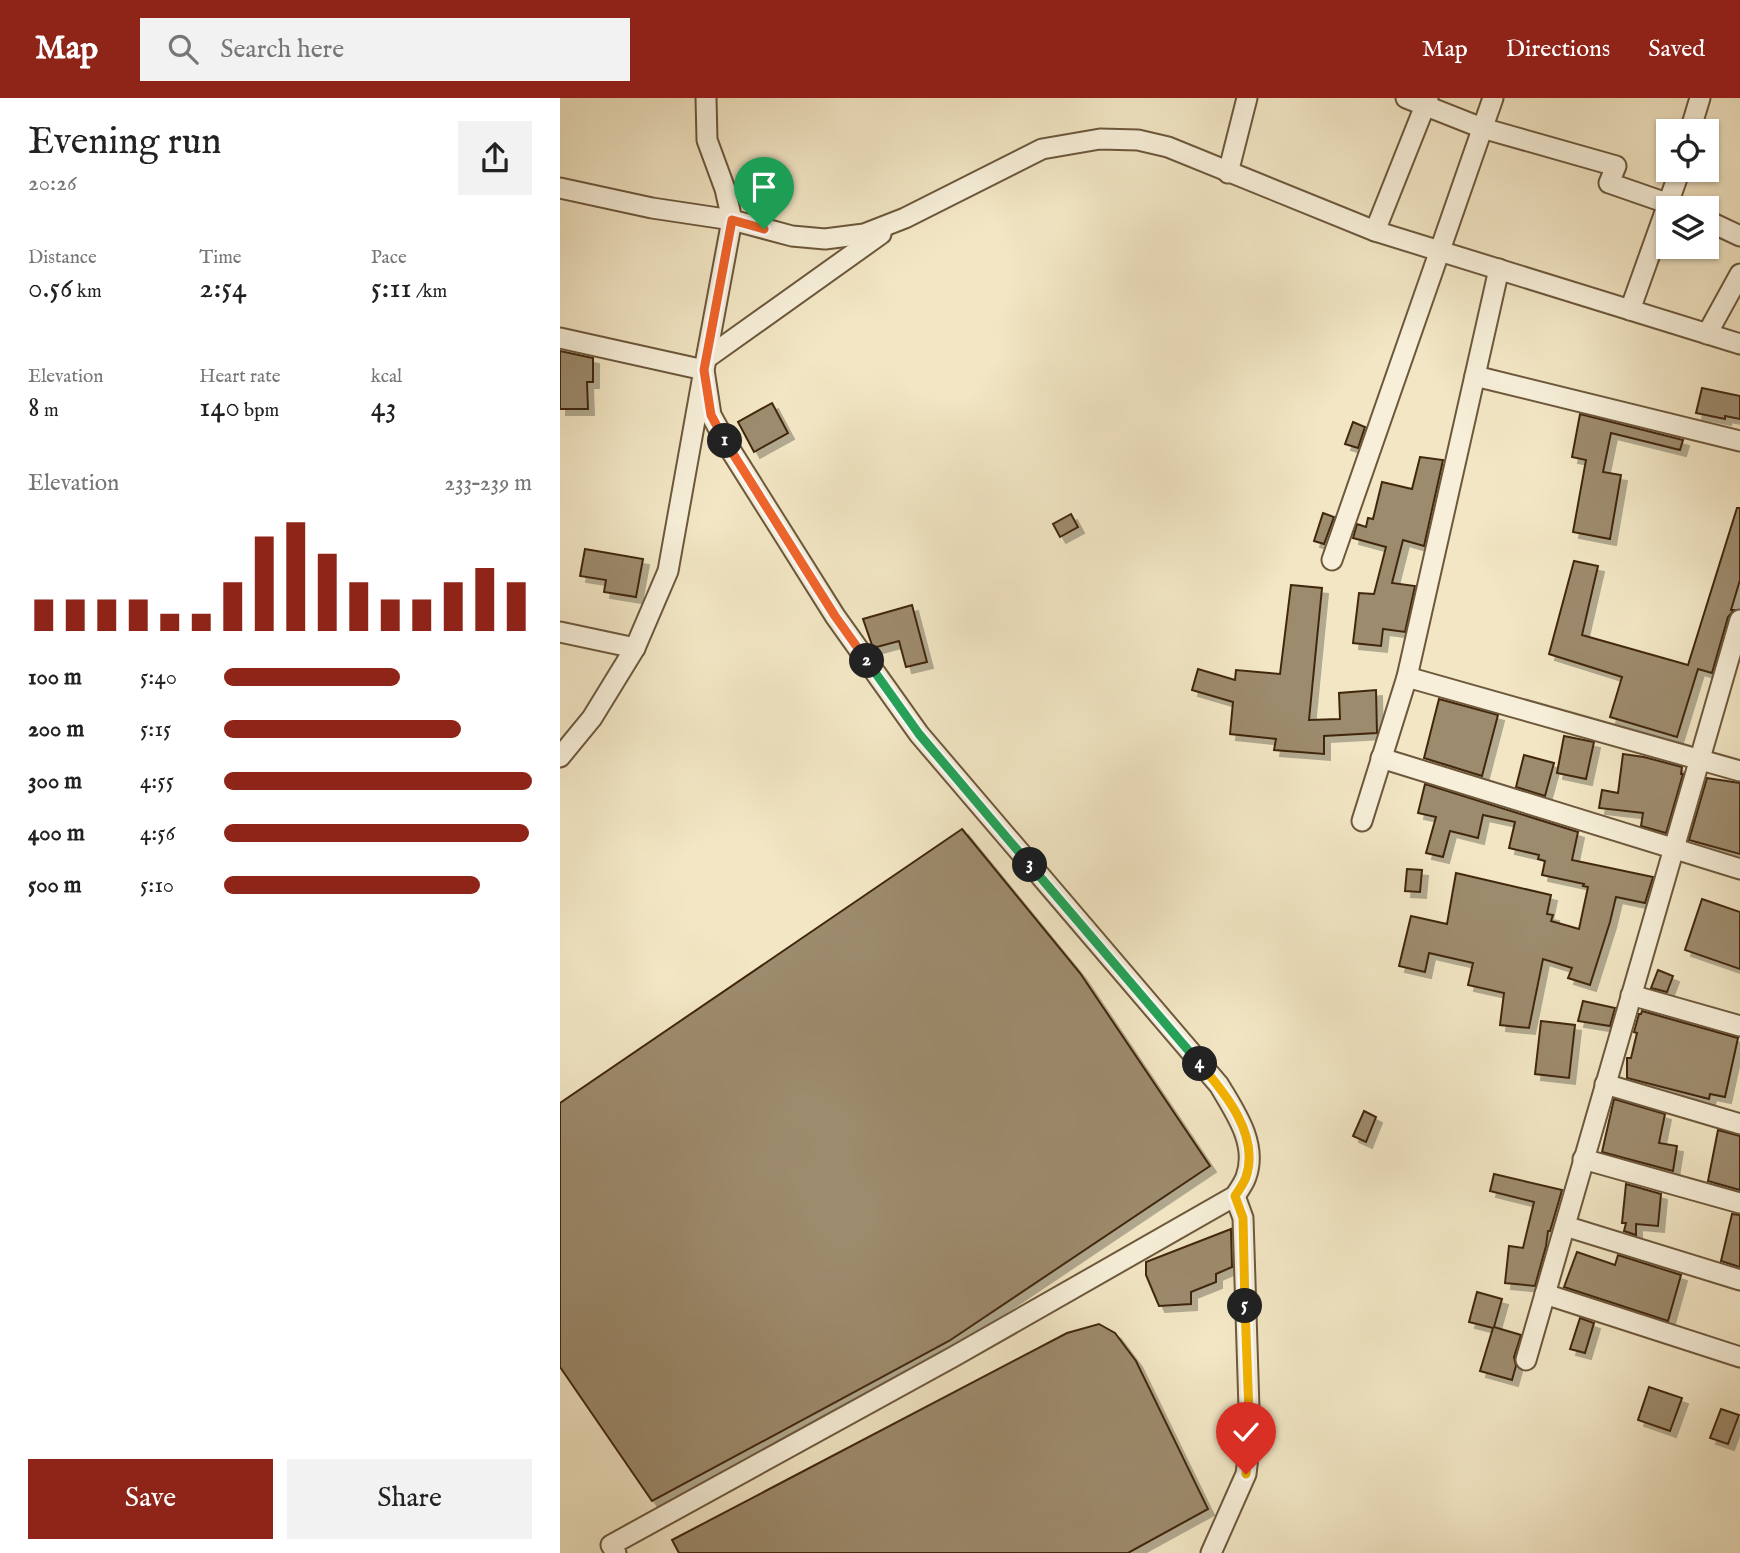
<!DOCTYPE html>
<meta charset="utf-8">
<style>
:root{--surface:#fff;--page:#f2f2f2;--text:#222;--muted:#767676;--accent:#8f2418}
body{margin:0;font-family:"IM FELL English",serif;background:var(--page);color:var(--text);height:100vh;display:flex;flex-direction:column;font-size:26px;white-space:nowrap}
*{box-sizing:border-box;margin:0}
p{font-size:23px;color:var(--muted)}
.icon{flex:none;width:38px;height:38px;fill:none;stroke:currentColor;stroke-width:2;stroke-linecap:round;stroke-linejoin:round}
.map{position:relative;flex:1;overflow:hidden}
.drawer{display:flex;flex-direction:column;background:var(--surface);width:560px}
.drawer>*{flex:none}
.fabs{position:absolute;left:1096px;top:21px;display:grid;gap:14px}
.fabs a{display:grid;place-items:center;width:63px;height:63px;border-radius:0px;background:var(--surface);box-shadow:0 2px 5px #0004;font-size:35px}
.pin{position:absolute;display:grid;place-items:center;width:60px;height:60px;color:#fff;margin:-72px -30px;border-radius:50% 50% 50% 0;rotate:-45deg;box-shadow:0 0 7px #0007}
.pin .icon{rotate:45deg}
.km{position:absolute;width:35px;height:35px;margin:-18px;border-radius:50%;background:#222;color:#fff;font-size:19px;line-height:35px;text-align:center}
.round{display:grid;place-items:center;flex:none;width:74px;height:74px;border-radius:0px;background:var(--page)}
.summary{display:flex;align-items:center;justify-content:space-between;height:119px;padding:0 28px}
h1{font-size:38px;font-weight:600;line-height:52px}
.stats{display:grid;grid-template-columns:repeat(3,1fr);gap:10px;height:119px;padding:7px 28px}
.stats div{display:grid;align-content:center}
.stats b{font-size:30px;font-weight:600}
.stats small{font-size:19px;font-weight:400}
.stats p{font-size:19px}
.chart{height:196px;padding:14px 28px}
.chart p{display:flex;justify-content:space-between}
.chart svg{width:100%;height:126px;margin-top:7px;stroke:var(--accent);stroke-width:6}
.cta{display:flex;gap:14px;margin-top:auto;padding:14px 28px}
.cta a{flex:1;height:80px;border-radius:0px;background:var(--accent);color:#fff;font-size:28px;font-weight:600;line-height:80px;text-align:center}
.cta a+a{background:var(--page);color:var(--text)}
ul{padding:0 28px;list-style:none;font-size:23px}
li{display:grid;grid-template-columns:112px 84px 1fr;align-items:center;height:52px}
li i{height:18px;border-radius:9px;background:var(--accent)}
header{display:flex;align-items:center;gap:42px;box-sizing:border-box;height:98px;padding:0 35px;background:var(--accent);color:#fff}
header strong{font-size:33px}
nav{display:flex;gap:38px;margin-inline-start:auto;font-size:24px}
.search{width:490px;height:63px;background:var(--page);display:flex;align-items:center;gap:18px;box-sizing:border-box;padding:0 24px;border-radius:0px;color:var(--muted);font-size:26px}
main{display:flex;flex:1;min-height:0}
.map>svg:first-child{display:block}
.building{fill:#9d8b6d;stroke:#41280e;stroke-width:2;filter:url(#shadow)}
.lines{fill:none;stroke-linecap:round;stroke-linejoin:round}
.minor-casing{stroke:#6d583c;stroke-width:23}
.minor{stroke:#f7efd9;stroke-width:19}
.split-1-casing{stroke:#fff;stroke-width:14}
.split-2-casing{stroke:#fff;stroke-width:14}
.split-3-casing{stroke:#fff;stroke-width:14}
.split-4-casing{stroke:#fff;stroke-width:14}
.split-5-casing{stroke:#fff;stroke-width:14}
.split-6-casing{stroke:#fff;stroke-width:14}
.split-1{stroke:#f0652b;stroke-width:9}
.split-2{stroke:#f0652b;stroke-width:9}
.split-3{stroke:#22a559;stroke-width:9}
.split-4{stroke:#22a559;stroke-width:9}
.split-5{stroke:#f5b400;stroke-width:9}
.split-6{stroke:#f5b400;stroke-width:9}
</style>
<header>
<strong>Map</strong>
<div class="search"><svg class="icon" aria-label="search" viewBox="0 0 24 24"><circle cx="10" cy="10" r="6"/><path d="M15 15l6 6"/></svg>Search here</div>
<nav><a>Map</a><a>Directions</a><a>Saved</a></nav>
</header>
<main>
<section class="drawer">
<div class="summary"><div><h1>Evening run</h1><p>20:26</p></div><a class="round"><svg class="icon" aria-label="share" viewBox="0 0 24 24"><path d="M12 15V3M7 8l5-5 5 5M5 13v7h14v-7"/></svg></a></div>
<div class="stats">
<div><p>Distance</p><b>0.56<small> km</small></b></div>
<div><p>Time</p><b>2:54</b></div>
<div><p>Pace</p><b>5:11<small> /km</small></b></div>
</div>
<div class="stats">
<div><p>Elevation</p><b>8<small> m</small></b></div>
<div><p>Heart rate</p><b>140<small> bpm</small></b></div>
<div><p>kcal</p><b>43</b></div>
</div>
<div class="chart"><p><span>Elevation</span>233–239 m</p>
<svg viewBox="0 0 160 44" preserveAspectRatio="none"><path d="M5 44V33M15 44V33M25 44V33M35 44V33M45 44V38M55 44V38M65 44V27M75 44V11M85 44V6M95 44V17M105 44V27M115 44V33M125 44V33M135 44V27M145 44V22M155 44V27"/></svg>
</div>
<ul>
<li><b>100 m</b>5:40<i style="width:57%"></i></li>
<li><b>200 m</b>5:15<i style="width:77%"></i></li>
<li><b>300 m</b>4:55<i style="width:100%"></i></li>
<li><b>400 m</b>4:56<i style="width:99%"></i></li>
<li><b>500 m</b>5:10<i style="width:83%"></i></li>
</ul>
<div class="cta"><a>Save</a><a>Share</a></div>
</section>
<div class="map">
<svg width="1180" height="1455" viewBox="0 0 1180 1455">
<defs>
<filter id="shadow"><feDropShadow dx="6" dy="6" stdDeviation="0" flood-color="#0004"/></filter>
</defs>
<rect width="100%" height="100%" fill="#f2e6c4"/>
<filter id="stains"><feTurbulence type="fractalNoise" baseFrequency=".00286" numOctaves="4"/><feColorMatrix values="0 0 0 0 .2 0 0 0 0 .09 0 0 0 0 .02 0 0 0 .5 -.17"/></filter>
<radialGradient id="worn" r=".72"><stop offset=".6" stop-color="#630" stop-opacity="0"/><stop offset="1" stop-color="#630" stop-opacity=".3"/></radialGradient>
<!-- building -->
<g class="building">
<polygon points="0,253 33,260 33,284 27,284 28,311 0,311"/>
<polygon points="1142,290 1180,298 1180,321 1165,318 1165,321 1136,315"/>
<polygon points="212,305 228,335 194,354 178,324"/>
<polygon points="1020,316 1123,342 1120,352 1051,335 1043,374 1061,377 1050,441 1013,434 1026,362 1012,359"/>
<polygon points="793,324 805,329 798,350 785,346"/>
<polygon points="860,359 883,362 864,448 843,442 832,485 855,488 845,534 823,531 821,548 793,545 799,495 814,496 826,449 793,440 797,426 806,429 808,420 813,421 822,384 852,391"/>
<polygon points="1177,410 1180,410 1180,482 1171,512 1174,512 1168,519 1152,575 1138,571 1117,639 1050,619 1062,579 989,556 1014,463 1038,468 1022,537 1128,567"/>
<polygon points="763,415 774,419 764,446 754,443"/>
<polygon points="511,416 518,429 500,439 493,426"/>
<polygon points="25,451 83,461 76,499 44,494 46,482 20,478"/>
<polygon points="731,487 762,490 749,622 780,621 779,595 816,592 817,635 764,638 764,656 714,652 716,641 670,636 673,604 632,592 638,571 675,582 676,572 720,576"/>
<polygon points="352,507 367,564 346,569 339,543 313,550 303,521"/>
<polygon points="879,601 938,617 922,678 864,660"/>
<polygon points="1004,638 1034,644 1026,681 997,675"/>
<polygon points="1063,656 1084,659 1122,669 1121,676 1123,676 1106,735 1081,728 1083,715 1039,710 1042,692 1058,695"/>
<polygon points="964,657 994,665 985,698 956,689"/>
<polygon points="1147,680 1180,685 1180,756 1129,742"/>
<polygon points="865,686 1018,734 1012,762 1093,779 1085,805 1056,799 1050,824 1030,887 1008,880 1012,870 983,861 969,930 940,927 944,895 908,887 913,865 869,855 865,874 839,868 851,818 887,826 896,775 991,797 987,816 993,817 991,823 1019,831 1028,789 1023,788 1024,786 982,777 985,763 978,761 979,757 949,750 955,724 923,717 918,740 890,733 883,759 866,755 876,719 858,715"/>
<polygon points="402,731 520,875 650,1068 389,1243 92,1403 0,1269 0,1005"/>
<polygon points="847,771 862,772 860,794 845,793"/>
<polygon points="1142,801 1180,814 1180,871 1125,852"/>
<polygon points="1098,872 1113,878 1107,894 1091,890"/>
<polygon points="1023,903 1055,910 1050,928 1018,923"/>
<polygon points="1082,913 1178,940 1165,999 1150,996 1149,1001 1067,980 1067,960 1071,960 1077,935 1074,934 1079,916 1081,916"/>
<polygon points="981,923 1015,927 1009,980 975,976"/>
<polygon points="1054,1001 1105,1016 1099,1045 1117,1048 1113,1073 1042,1054"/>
<polygon points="804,1013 816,1019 806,1044 793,1038"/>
<polygon points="1158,1032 1180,1038 1180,1092 1148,1083"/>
<polygon points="934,1076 1002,1092 990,1133 988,1133 986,1148 975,1188 945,1185 949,1148 963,1150 974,1104 930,1093"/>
<polygon points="1066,1086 1101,1096 1098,1128 1076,1126 1076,1137 1064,1133 1066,1125 1062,1125"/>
<polygon points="1172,1116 1180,1117 1180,1169 1161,1163"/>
<polygon points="671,1131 672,1169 656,1176 656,1184 631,1194 631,1206 599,1208 586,1177 586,1164"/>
<polygon points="1017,1154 1055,1167 1058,1157 1121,1177 1108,1223 1004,1189"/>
<polygon points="917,1194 942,1201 934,1229 961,1237 954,1259 956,1268 952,1282 920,1273 933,1230 909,1224"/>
<polygon points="1020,1220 1034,1225 1025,1255 1010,1251"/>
<polygon points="539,1226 555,1235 576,1263 648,1411 568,1455 119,1455 112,1442 507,1235"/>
<polygon points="1089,1289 1122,1300 1110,1333 1078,1322"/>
<polygon points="1161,1311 1179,1317 1168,1346 1150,1340"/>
</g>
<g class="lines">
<!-- minor casing -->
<g class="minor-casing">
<g id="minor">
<polyline points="846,0 922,30 1056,68 1049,85 1121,110"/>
<polyline points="1130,33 1140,0"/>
<polyline points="668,75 687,0"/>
<polyline points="0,90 92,110 172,122 232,138 265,141 304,136 345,120 482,51 540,41 578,42 608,49 815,133 1180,246"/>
<polyline points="1146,122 1180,138"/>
<polyline points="815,133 868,0"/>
<polyline points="1070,212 1120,72"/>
<polyline points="1147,236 1180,176"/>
<polyline points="0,240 144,272 108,473 75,550 32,620 0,659"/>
<polyline points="147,260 321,136"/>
<polyline points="915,278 1180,343"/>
<polyline points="772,462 933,0"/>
<polyline points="0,534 75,550"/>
<polyline points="847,579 1180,673"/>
<polyline points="821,660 1180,771"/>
<polyline points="802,723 847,579 939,171"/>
<polyline points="1071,897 1180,928"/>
<polyline points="1045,986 1180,1026"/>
<polyline points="1023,1061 1180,1105"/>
<polyline points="1005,1128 1180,1182"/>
<polyline points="985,1196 1180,1259"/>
<polyline points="966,1262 1180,522"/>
<path d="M56,1455L51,1447L393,1259L675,1098C679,1092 684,1085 686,1079C698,1046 675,1014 659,987L359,636L275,518L168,348L151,317L144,272L172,122L165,91L147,42L146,0"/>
<polyline points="651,1455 686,1376 690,1342 683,1120 675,1098"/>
</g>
</g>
<!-- minor -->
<use href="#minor" class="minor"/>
</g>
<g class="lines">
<!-- split-1 casing -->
<g class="split-1-casing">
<polyline id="split-1" points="165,343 151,317 144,272 172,122 204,131"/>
</g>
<!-- split-2 casing -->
<g class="split-2-casing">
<polyline id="split-2" points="165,343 275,518 307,563"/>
</g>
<!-- split-3 casing -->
<g class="split-3-casing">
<polyline id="split-3" points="307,563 359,636 470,767"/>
</g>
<!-- split-4 casing -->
<g class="split-4-casing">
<polyline id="split-4" points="470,767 640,966"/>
</g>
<!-- split-5 casing -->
<g class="split-5-casing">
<path id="split-5" d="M640,966C665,995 700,1037 686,1079C684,1085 679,1092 675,1098L683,1120L685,1208"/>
</g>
<!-- split-6 casing -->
<g class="split-6-casing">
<polyline id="split-6" points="685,1208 690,1342 686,1376"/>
</g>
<!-- split-1 -->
<use href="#split-1" class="split-1"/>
<!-- split-2 -->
<use href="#split-2" class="split-2"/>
<!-- split-3 -->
<use href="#split-3" class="split-3"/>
<!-- split-4 -->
<use href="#split-4" class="split-4"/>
<!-- split-5 -->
<use href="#split-5" class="split-5"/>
<!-- split-6 -->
<use href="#split-6" class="split-6"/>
</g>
<rect width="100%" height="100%" filter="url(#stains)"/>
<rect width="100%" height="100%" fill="url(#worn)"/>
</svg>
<div class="fabs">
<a><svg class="icon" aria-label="locate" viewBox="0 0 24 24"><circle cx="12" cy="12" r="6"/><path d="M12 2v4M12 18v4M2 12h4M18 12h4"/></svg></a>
<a><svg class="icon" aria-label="layers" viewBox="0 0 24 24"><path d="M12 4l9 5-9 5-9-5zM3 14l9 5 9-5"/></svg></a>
</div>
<div class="pin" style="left:204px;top:131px;background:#1e9e55"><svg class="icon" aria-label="arrive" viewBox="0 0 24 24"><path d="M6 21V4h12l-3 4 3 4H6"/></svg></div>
<div class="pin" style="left:686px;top:1376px;background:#d93025"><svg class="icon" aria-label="check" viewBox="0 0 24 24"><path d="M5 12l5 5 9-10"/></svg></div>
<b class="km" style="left:165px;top:343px">1</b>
<b class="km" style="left:307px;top:563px">2</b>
<b class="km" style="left:470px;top:767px">3</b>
<b class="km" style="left:640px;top:966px">4</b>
<b class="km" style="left:685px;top:1208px">5</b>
</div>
</main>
